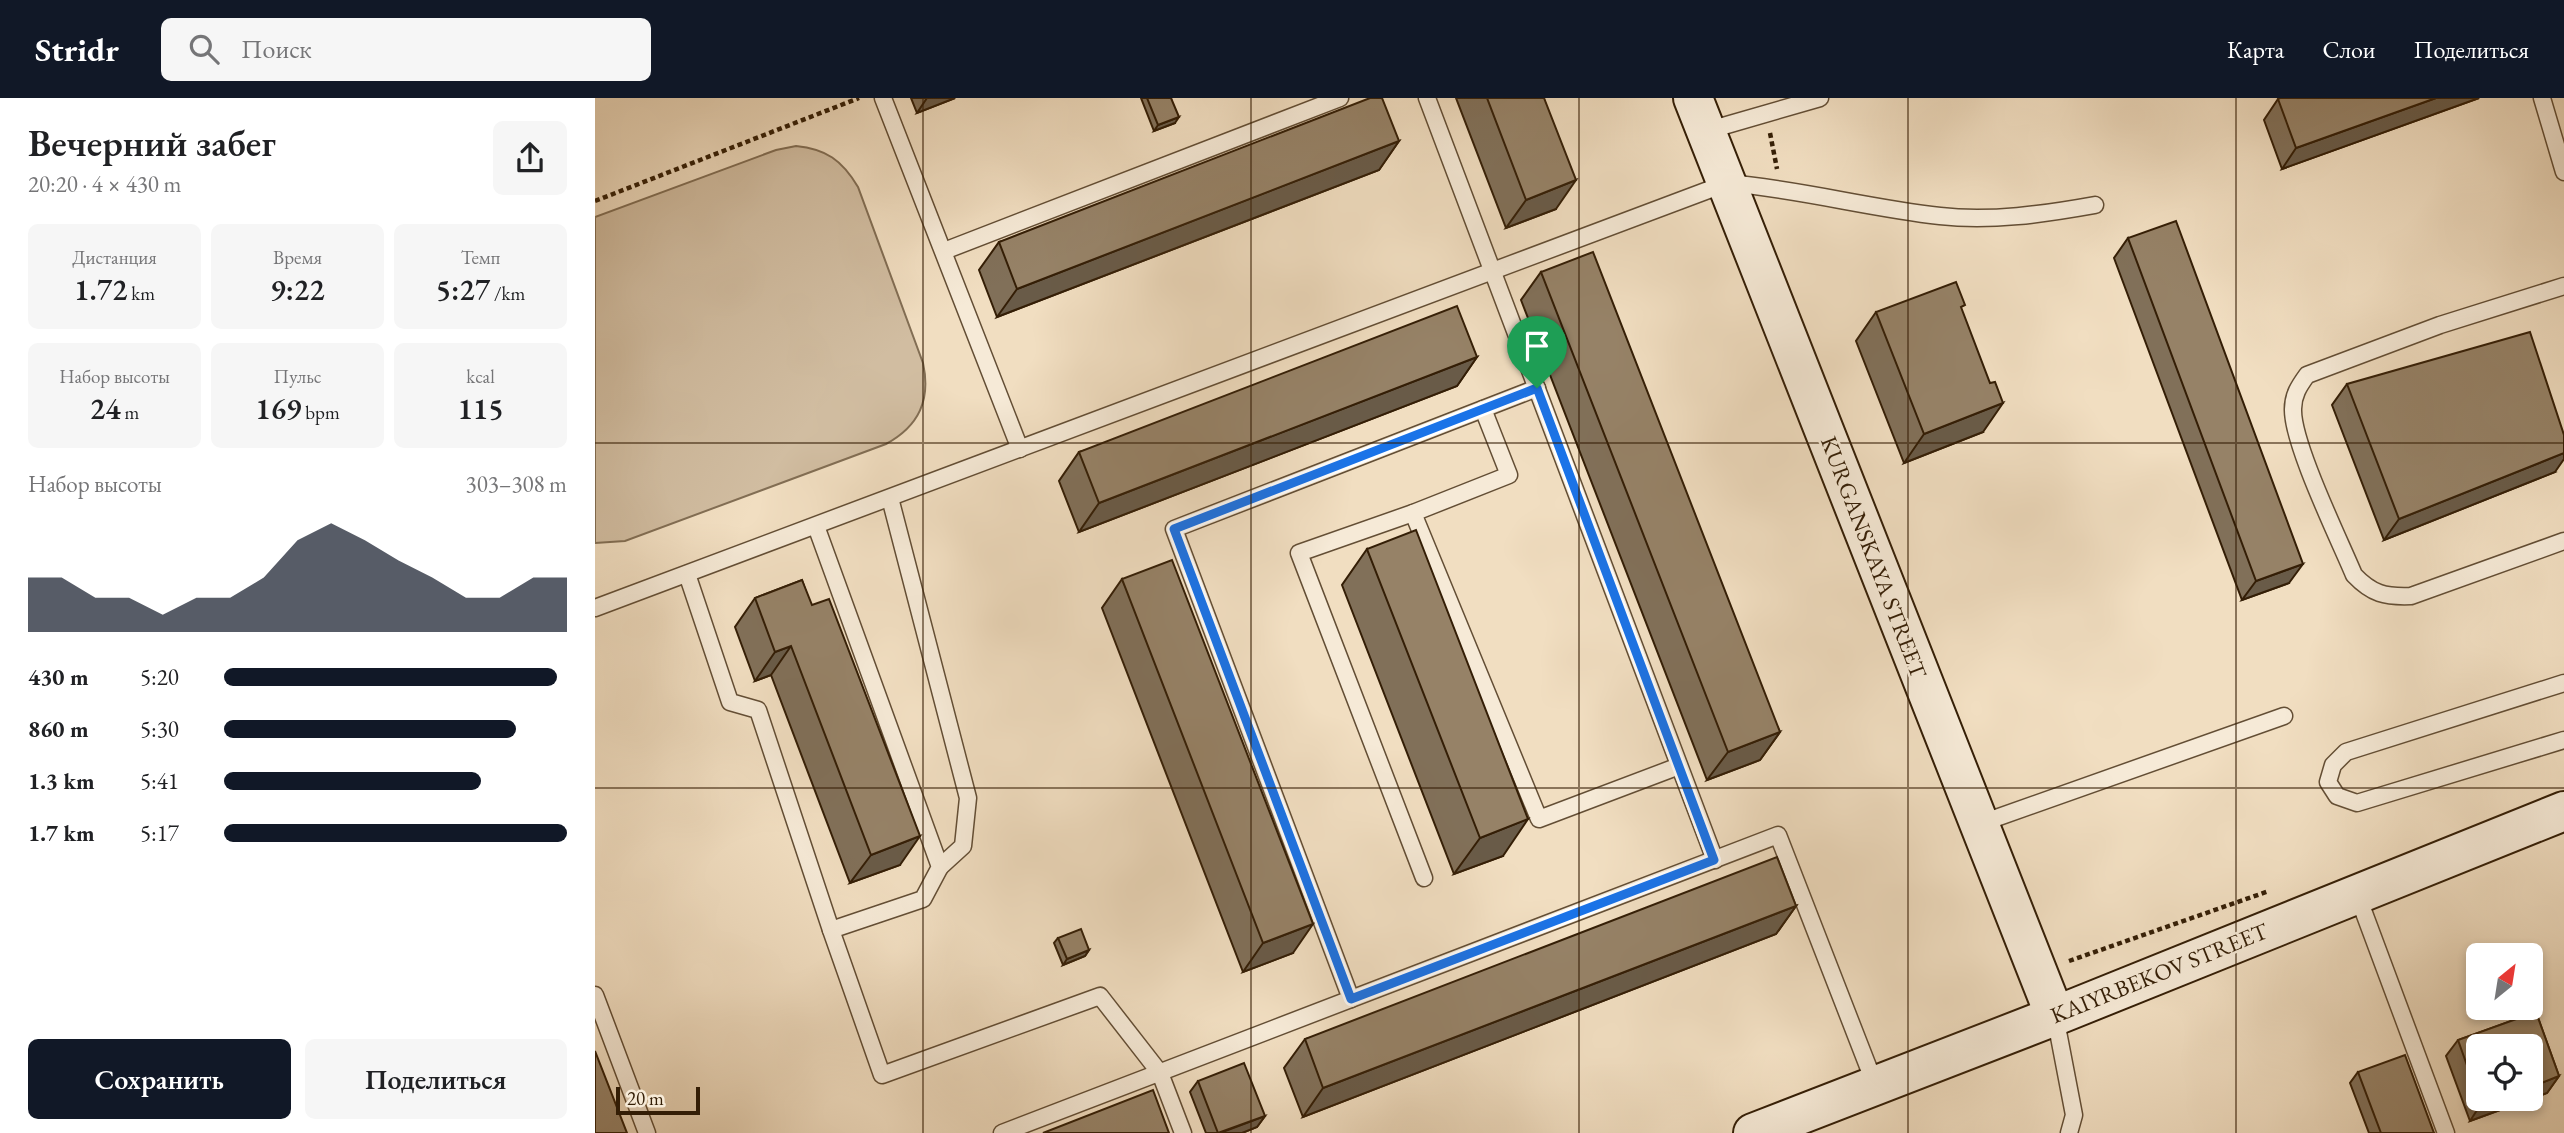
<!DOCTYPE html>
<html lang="ru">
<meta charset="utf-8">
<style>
:root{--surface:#fff;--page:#f6f6f6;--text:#202124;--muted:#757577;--accent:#111827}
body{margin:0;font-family:"EB Garamond",serif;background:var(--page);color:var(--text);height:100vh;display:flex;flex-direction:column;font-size:26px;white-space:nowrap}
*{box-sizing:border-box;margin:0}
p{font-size:23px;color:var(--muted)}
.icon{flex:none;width:38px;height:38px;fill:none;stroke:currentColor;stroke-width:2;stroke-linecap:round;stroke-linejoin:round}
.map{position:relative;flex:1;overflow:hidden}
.drawer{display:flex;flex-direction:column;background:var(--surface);width:595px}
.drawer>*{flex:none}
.needle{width:46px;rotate:30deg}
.tools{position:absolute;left:1871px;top:845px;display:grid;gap:14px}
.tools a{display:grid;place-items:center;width:77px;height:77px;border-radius:10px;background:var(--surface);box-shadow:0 4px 10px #0003;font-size:35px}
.scale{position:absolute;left:21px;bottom:18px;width:84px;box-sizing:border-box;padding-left:7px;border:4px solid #341e06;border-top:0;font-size:19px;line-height:24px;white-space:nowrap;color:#341e06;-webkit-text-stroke:5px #f6ead7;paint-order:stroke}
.pin{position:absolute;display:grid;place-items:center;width:60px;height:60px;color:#fff;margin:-72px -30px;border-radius:50% 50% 50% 0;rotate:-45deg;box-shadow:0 0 7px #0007}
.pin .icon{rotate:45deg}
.round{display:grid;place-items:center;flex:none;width:74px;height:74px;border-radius:10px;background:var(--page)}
.head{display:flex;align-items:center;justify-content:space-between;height:119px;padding:0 28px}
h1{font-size:38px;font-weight:600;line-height:52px}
.stats{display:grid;grid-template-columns:repeat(3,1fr);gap:10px;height:119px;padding:7px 28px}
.stats div{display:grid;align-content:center;border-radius:10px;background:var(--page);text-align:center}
.stats b{font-size:30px;font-weight:600}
.stats small{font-size:19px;font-weight:400}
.stats p{font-size:19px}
.chart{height:196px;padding:14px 28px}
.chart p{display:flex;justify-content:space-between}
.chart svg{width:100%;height:126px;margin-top:7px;fill:var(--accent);opacity:.7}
.action{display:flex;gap:14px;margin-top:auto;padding:14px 28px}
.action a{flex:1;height:80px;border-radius:10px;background:var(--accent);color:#fff;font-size:28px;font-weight:600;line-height:80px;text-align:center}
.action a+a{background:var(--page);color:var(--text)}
ul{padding:0 28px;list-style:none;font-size:23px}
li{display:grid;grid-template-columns:112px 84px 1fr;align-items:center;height:52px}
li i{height:18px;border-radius:9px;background:var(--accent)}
header{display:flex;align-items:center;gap:42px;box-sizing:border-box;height:98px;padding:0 35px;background:var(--accent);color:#fff}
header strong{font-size:33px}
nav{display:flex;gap:38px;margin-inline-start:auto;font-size:24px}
.search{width:490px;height:63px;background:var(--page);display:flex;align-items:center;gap:18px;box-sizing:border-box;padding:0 24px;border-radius:10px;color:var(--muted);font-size:26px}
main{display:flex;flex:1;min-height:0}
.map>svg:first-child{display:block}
.green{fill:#d1bda1;stroke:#826e54;stroke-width:2}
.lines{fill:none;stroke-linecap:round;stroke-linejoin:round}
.lane-casing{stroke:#634e35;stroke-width:19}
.secondary-casing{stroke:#341e06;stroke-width:42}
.path{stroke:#341e06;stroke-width:4.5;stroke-dasharray:5 3.5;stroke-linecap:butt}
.lane{stroke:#f6ead7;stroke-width:16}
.secondary{stroke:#f6ead7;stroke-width:38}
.wall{fill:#817059;stroke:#341e06;stroke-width:2}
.shaded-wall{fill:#695b48;stroke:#341e06;stroke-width:2}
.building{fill:#968267;stroke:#341e06;stroke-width:2}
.route-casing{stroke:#fff;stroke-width:14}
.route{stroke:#1a73e8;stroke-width:9}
.grid{fill:none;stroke:#341e06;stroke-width:2;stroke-opacity:0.55}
.labels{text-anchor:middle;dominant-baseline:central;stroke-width:5;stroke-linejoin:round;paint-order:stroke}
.street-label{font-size:23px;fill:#341e06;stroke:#f6ead7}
</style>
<header>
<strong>Stridr</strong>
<div class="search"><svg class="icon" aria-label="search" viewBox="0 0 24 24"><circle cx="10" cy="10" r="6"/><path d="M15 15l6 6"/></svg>Поиск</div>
<nav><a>Карта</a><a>Слои</a><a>Поделиться</a></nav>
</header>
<main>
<section class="drawer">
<div class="head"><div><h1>Вечерний забег</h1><p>20:20 · 4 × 430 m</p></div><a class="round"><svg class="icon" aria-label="share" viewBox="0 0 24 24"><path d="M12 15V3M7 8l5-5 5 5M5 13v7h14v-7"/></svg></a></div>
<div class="stats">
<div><p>Дистанция</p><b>1.72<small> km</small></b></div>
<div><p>Время</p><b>9:22</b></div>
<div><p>Темп</p><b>5:27<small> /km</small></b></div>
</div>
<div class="stats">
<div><p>Набор высоты</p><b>24<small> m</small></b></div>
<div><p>Пульс</p><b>169<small> bpm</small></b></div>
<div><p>kcal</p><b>115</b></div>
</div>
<div class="chart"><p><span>Набор высоты</span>303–308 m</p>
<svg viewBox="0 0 160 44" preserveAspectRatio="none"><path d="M0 44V25L10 25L20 32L30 32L40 38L50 32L60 32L70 25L80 12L90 6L100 12L110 19L120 25L130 32L140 32L150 25L160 25V44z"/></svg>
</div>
<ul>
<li><b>430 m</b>5:20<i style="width:97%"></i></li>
<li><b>860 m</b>5:30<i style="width:85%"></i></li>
<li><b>1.3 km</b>5:41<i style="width:75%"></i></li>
<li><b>1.7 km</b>5:17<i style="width:100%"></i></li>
</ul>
<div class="action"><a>Сохранить</a><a>Поделиться</a></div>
</section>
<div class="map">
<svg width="1969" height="1035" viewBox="0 0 1969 1035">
<rect width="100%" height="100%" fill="#f1dec1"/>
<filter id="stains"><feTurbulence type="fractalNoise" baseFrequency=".00286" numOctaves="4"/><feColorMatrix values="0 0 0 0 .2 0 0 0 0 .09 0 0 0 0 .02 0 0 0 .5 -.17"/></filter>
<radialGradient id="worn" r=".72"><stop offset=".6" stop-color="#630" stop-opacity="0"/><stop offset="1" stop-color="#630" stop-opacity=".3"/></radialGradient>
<!-- green -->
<path class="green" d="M201,48C231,51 247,62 263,89L328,265C336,302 324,328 291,346L30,443L0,445V119L181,52Z"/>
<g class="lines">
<!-- lane casing -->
<g class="lane-casing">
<g id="lane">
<polyline points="288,0 425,351"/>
<polyline points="832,0 1120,762"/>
<polyline points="1947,0 1969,74"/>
<polyline points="1111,33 1225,0"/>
<polyline points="349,153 745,0"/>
<path d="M1969,188L1845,227L1712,277C1704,288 1698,297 1698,311C1697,345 1744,441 1759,477C1777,496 1790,499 1816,498L1969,443"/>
<polyline points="888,311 914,377 818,415 944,721 1084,668"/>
<polyline points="295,400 373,700 368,748 345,769"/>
<polyline points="818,415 704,455 829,780"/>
<polyline points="221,428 345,769 328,801 236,832 287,977 505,898 565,975 588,1035"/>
<polyline points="92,476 135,604 163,612 236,832"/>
<path d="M0,510L1132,85C1204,91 1273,110 1345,118C1395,124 1450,116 1500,107"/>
<polyline points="1969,585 1751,654 1738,667 1733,684 1742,698 1762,705 1969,642"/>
<polyline points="1384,726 1689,618"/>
<polyline points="1762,796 1851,1035"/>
<polyline points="0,897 52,1035"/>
<polyline points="756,901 579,431 942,290"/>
<polyline points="1460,918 1479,1017 1474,1035"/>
<polyline points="407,1035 1183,737 1281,989"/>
</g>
</g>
<!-- secondary casing -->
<g class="secondary-casing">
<g id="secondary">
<polyline points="1098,0 1460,918"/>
<polyline points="1158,1035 1460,918 1969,713"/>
</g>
</g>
<!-- path -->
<g class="path">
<polyline points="1175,35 1182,71"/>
<polyline points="0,103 264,0"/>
<polyline points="1474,863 1674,793"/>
</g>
<!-- lane -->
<use href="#lane" class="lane"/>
<!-- secondary -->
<use href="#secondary" class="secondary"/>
</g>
<!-- wall -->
<g class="wall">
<polygon points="316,0 360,0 322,15"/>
<polygon points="546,0 576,0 580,25 559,33"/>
<polygon points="861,0 949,0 961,111 911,130"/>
<polygon points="1685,0 1884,0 1687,71 1669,22 1683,1"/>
<polygon points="804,43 784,72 402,219 384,172 404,144"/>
<polygon points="1533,140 1694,485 1647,502 1519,160"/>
<polygon points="946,174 1185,634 1165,662 1112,682 926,202"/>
<polygon points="1281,214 1388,334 1309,365 1261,243"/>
<polygon points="882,259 862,288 484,434 464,383 484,354"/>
<polygon points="1752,286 1960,374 1789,442 1737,307"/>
<polygon points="772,451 908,758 859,776 747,487"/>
<polygon points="527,481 698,855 648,874 507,510"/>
<polygon points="207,482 305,767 255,785 176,577 160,583 140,529 160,500"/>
<polygon points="1201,808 1181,836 708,1019 689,970 710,941"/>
<polygon points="463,840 494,852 490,858 468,867 459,845"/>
<polygon points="1941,914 1964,978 1952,995 1936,1001 1936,948 1883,948 1883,1001 1935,1001 1875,1023 1851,958 1863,942"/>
<polygon points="1763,974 1839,1035 1774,1035 1755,985"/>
<polygon points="603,983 670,1018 662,1029 647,1035 611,1035 595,994"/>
</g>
<!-- shaded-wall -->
<g class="shaded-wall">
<polygon points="332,0 360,0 322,15"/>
<polygon points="1841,0 1884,0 1687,71 1701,50"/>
<polygon points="584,19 580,25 559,33 563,27"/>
<polygon points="804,43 784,72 402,219 422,191"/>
<polygon points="981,82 961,111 911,130 931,102"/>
<polygon points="882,259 862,288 484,434 504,405"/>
<polygon points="1408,305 1388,334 1309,365 1329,336"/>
<polygon points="1969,355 1969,361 1960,374 1789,442 1804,421"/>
<polygon points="1708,466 1694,485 1647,502 1661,483"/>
<polygon points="196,548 176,577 160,583 180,554"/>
<polygon points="1185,634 1165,662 1112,682 1133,654"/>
<polygon points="933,721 908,758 859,776 885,740"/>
<polygon points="325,738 305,767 255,785 276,757"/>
<polygon points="1201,808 1181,836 708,1019 728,990"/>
<polygon points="718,826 698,855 648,874 668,845"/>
<polygon points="494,852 490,858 468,867 472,861"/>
<polygon points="1964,978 1952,995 1936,1001 1936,989"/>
<polygon points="1901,1001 1935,1001 1875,1023 1886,1006"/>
<polygon points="670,1018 662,1029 647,1035 625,1035"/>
</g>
<!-- building -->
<g class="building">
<polygon points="552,0 576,0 584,19 563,27"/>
<polygon points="775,0 787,0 804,43 422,191 404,144"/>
<polygon points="892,0 949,0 981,82 931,102"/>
<polygon points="1685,0 1841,0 1701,50 1683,1"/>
<polygon points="1581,123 1708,466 1661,483 1533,140"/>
<polygon points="998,154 1185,634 1133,654 946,174"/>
<polygon points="1361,184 1370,207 1366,209 1395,285 1400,284 1408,305 1329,336 1281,214"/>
<polygon points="862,208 882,259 504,405 484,354"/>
<polygon points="1935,234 1969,337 1969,355 1804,421 1752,286"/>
<polygon points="821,432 933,721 885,740 772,451"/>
<polygon points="577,462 718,826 668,845 527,481"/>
<polygon points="207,482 217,507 234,501 325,738 276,757 196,548 180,554 160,500"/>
<polygon points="1182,759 1201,808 728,990 710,941"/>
<polygon points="486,831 494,852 472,861 463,840"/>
<polygon points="1941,914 1964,978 1936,989 1936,948 1883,948 1883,998 1863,942"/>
<polygon points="0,953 32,1035 0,1035"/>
<polygon points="1810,957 1839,1035 1786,1035 1763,974"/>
<polygon points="649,965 670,1018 623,1035 603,983"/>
<polygon points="558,992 574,1035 448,1035"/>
<polygon points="1884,1001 1901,1001 1886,1006"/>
</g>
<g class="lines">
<!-- route casing -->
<g class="route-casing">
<polygon id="route" points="942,290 1119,762 756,901 579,431"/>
</g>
<!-- route -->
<use href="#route" class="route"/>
</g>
<!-- grid -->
<path class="grid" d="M328,0V1035M656,0V1035M984,0V1035M1313,0V1035M1641,0V1035M0,345H1969M0,690H1969"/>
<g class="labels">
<!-- street labels -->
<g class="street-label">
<text transform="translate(1279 459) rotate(69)">KURGANSKAYA STREET</text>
<text transform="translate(1564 875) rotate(-22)">KAIYRBEKOV STREET</text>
</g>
</g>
<rect width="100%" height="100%" filter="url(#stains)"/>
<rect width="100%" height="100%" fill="url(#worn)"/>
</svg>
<div class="tools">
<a><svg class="needle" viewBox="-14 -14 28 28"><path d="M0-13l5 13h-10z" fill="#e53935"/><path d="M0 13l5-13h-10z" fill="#757577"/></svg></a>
<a><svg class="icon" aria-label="locate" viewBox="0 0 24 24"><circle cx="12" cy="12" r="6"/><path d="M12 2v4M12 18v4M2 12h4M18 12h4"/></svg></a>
</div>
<div class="scale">20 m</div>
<div class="pin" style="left:942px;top:290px;background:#1e9e55"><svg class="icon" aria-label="arrive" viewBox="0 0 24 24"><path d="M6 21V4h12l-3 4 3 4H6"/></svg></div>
</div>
</main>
